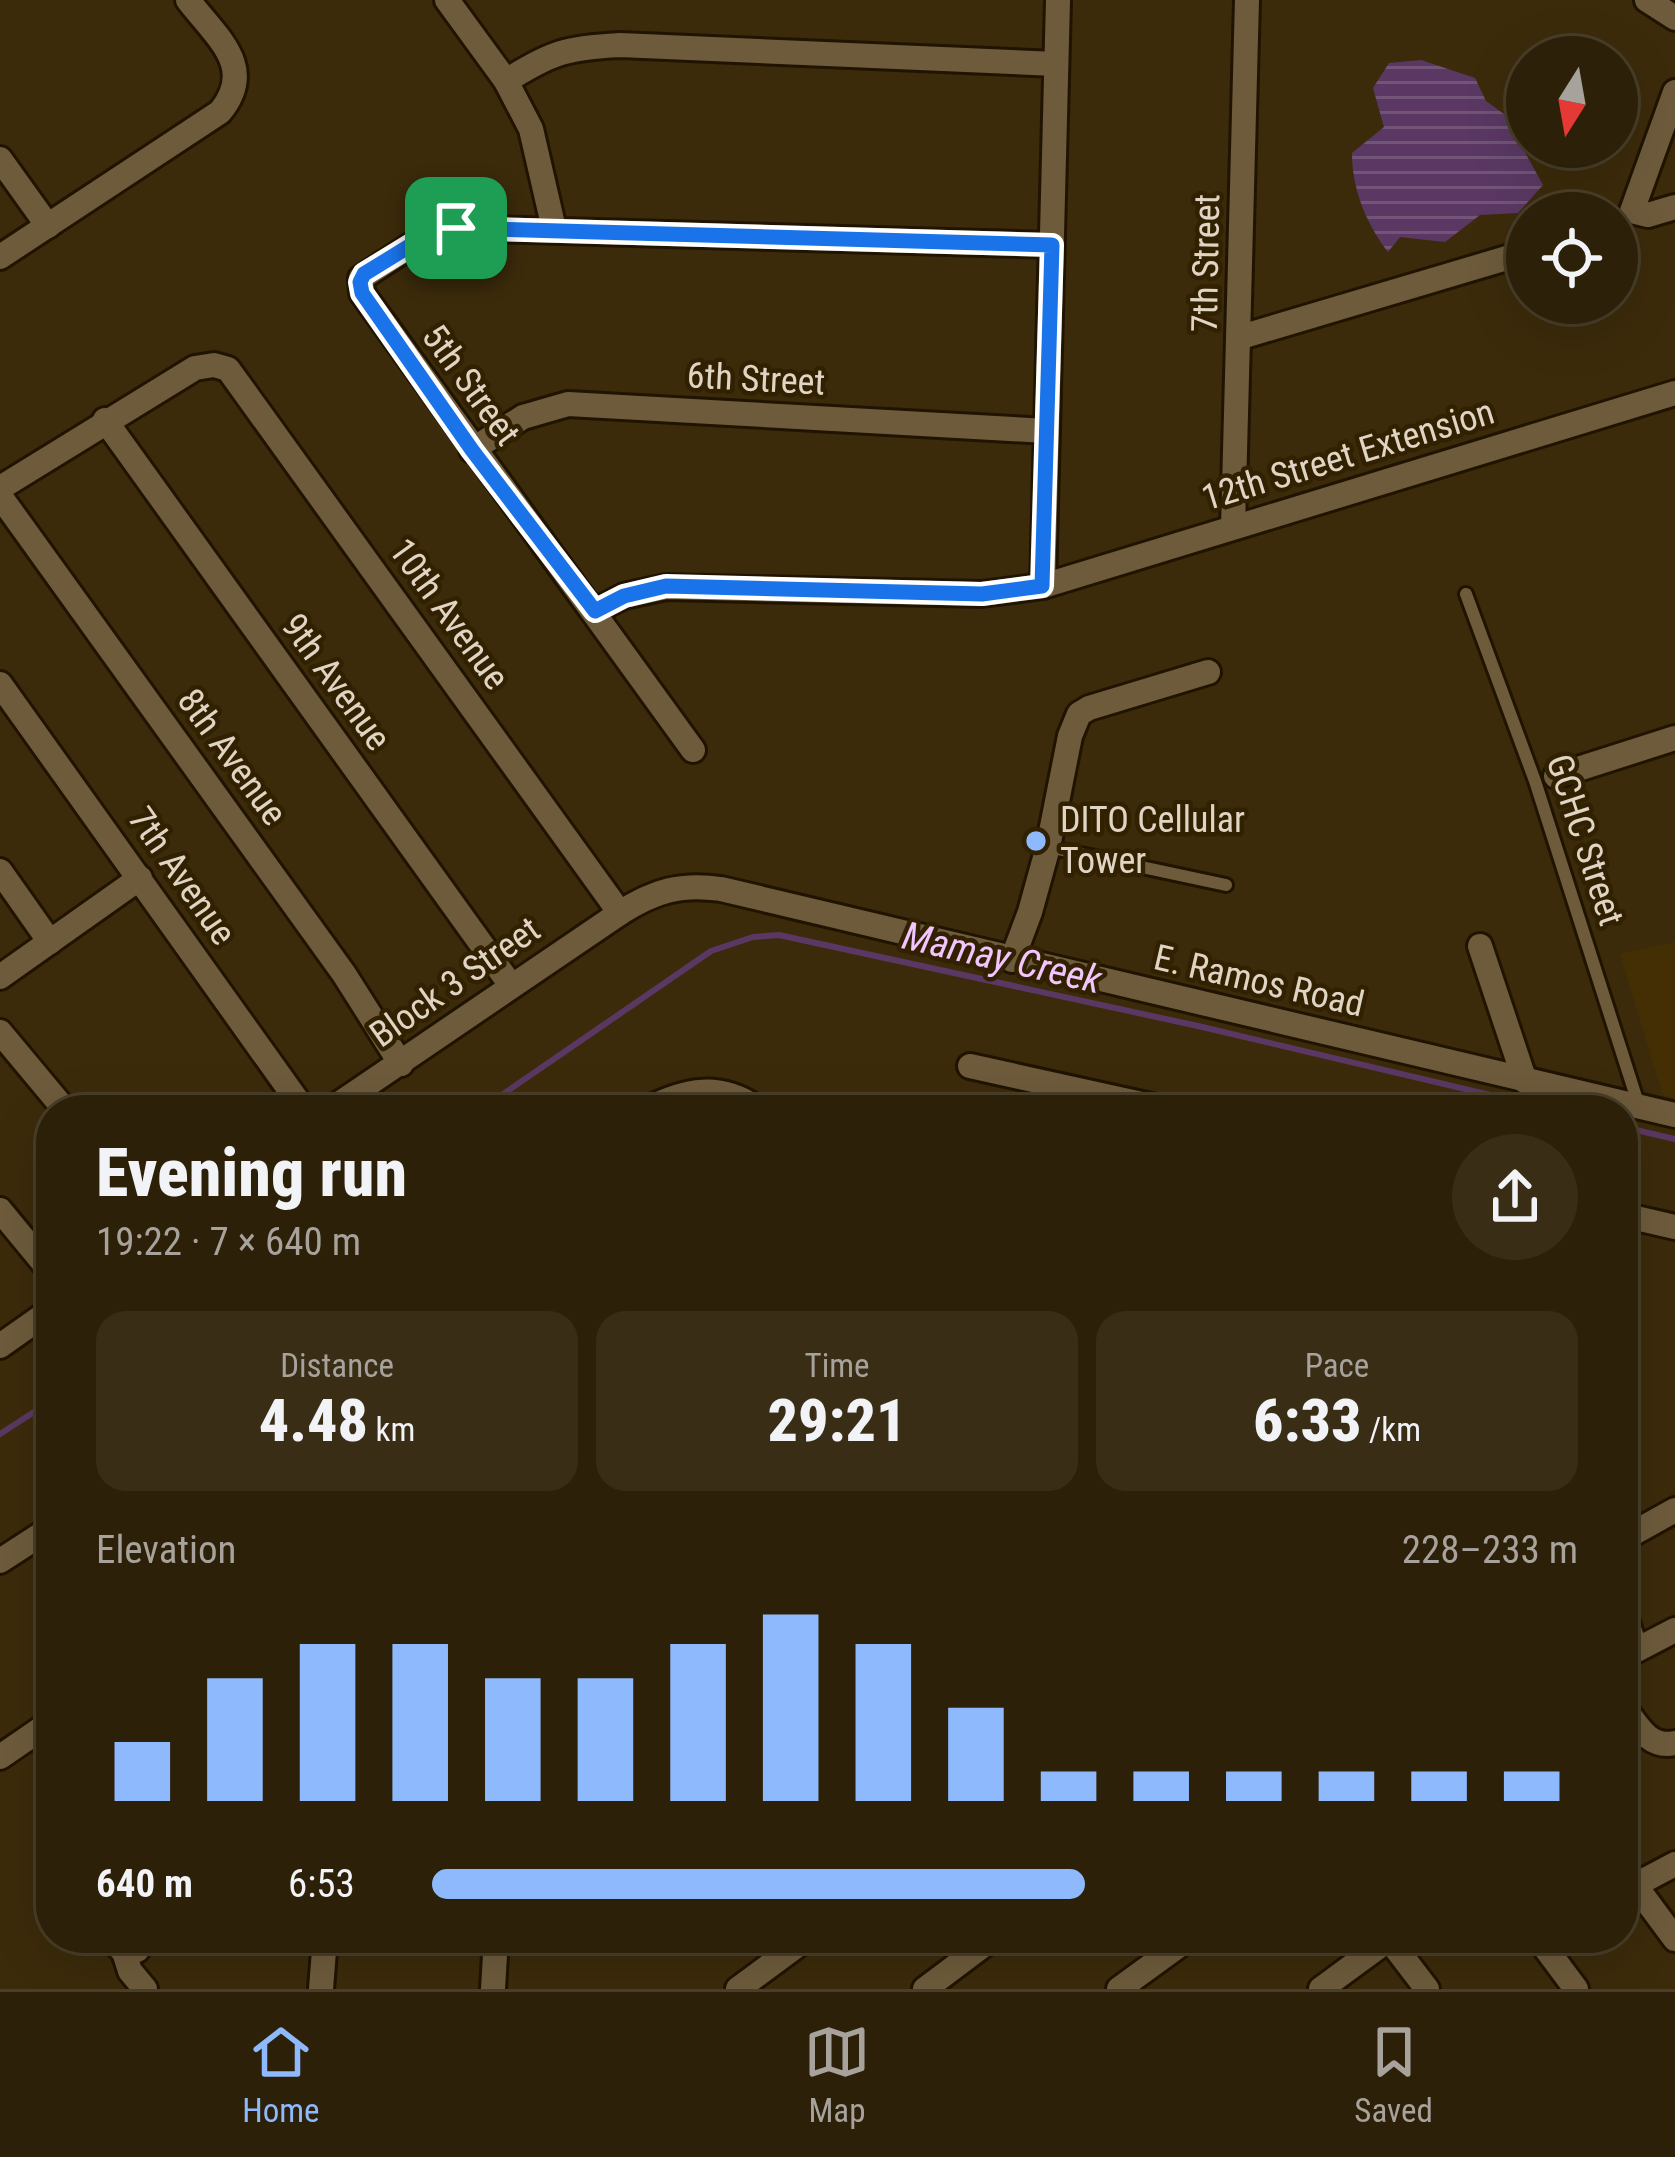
<!DOCTYPE html>
<meta charset="utf-8">
<style>
:root{--surface:#2d2008;--page:#392d16;--text:#f1f3f6;--muted:#a7a39c;--line:#483e29;--accent:#8eb9fc}
body{margin:0;font-family:"Roboto Condensed",sans-serif;background:var(--page);color:var(--text);height:100vh;display:flex;flex-direction:column;font-size:45px;white-space:nowrap}
*{box-sizing:border-box;margin:0}
p{font-size:39px;color:var(--muted)}
.icon{flex:none;width:66px;height:66px;fill:none;stroke:currentColor;stroke-width:2;stroke-linecap:round;stroke-linejoin:round}
.map{position:relative;flex:1;overflow:hidden}
.sheet{position:absolute;left:36px;top:1095px;width:1602px;height:858px;display:flex;flex-direction:column;background:var(--surface);border-radius:48px;box-shadow:0 12px 48px #0002,0 0 0 3px var(--line)}
.sheet>*{flex:none}
.needle{width:78px;rotate:191deg}
.fabs{position:absolute;left:1506px;top:36px;display:grid;gap:24px}
.fabs a{display:grid;place-items:center;width:132px;height:132px;border-radius:50%;background:var(--surface);box-shadow:0 12px 48px #0002,0 0 0 3px var(--line);font-size:60px}
.pin{position:absolute;display:grid;place-items:center;width:102px;height:102px;color:#fff;margin:-51px;border-radius:24px;box-shadow:0 6px 18px #0006}
.round{display:grid;place-items:center;flex:none;width:126px;height:126px;border-radius:63px;background:var(--page)}
.headline{display:flex;align-items:center;justify-content:space-between;height:204px;padding:0 60px}
h1{font-size:66px;font-weight:800;line-height:90px}
.figures{display:grid;grid-template-columns:repeat(3,1fr);gap:18px;height:204px;padding:12px 60px}
.figures div{display:grid;align-content:center;border-radius:30px;background:var(--page);text-align:center}
.figures b{font-size:60px;font-weight:800}
.figures small{font-size:33px;font-weight:400}
.figures p{font-size:33px}
.chart{height:336px;padding:24px 60px}
.chart p{display:flex;justify-content:space-between}
.chart svg{width:100%;height:216px;margin-top:12px;stroke:var(--accent);stroke-width:6}
ul{padding:0 60px;list-style:none;font-size:39px}
li{display:grid;grid-template-columns:192px 144px 1fr;align-items:center;height:90px}
li i{height:30px;border-radius:15px;background:var(--accent)}
.menu{display:flex;justify-content:space-around;align-items:center;height:168px;border-top:3px solid var(--line);background:var(--surface);font-size:33px;color:var(--muted)}
.menu a{display:grid;justify-items:center;gap:6px}
.menu .on{color:var(--accent)}
.map>svg:first-child{display:block}
.built{fill:#442f05}
.water{fill:url(#water-rules)}
.lines{fill:none;stroke-linecap:round;stroke-linejoin:round}
.stream{stroke:#5a3863;stroke-width:6}
.service-casing{stroke:#201400;stroke-width:18}
.minor-casing{stroke:#201400;stroke-width:30}
.service{stroke:#6e5b3c;stroke-width:12}
.minor{stroke:#6e5b3c;stroke-width:24}
.route-casing{stroke:#fff;stroke-width:24}
.route{stroke:#1a73e8;stroke-width:15}
.poi-dot{fill:#8eb9fc;stroke:#322101;stroke-width:4.5}
.labels{text-anchor:middle;dominant-baseline:central;stroke-width:9;stroke-linejoin:round;paint-order:stroke}
.street-label{font-size:36px;fill:#e0d5c4;stroke:#322101}
.poi-label{font-size:36px;fill:#e0d5c4;stroke:#322101;text-anchor:start}
.water-label{font-size:39px;font-style:italic;fill:#f1c5fd;stroke:#322101}
</style>
<div class="map">
<svg width="1675" height="1989" viewBox="0 0 1675 1989">
<defs>
<pattern id="water-rules" width="6" height="5" patternUnits="userSpaceOnUse" patternTransform="scale(3)"><rect width="6" height="5" fill="#5a3863"/><path d="M0 2.5h6" fill="none" stroke="#715478"/></pattern>
</defs>
<rect width="100%" height="100%" fill="#3c2b0b"/>
<!-- built -->
<polygon class="built" points="1675,942 1675,1098 1663,1095 1620,954"/>
<!-- water -->
<path class="water" d="M1421,60L1475,78L1486,101L1504,114L1543,185L1518,213L1480,215L1445,242L1400,237L1388,252C1366,223 1352,189 1352,153L1384,127L1373,88L1389,63Z"/>
<g class="lines">
<!-- stream -->
<g class="stream">
<polyline points="480,1110 711,951 753,937 779,935 1198,1026 1554,1110"/>
<polyline points="1623,1127 1675,1139"/>
<polyline points="0,1434 51,1401"/>
</g>
<!-- service casing -->
<g class="service-casing">
<g id="service">
<polyline points="1466,594 1535,781 1639,1106"/>
<polyline points="1048,847 1226,885"/>
</g>
</g>
<!-- minor casing -->
<g class="minor-casing">
<g id="minor">
<polyline points="447,0 506,81 531,129 554,229"/>
<polyline points="1647,0 1675,18"/>
<path d="M506,81C552,52 566,48 620,45L1056,64"/>
<polyline points="1675,92 1632,211 1648,215 1675,207"/>
<polyline points="0,159 48,226"/>
<path d="M0,257L220,112C257,67 217,38 188,0"/>
<polyline points="1241,337 1527,252"/>
<polyline points="105,420 510,984"/>
<polyline points="472,450 523,417 568,404 1047,431"/>
<polyline points="0,488 195,368 214,365 228,369 620,913"/>
<polyline points="0,496 344,974 401,1064"/>
<polyline points="1233,527 1247,0"/>
<polyline points="1043,586 1058,0"/>
<polyline points="595,611 624,596 666,587 982,594 1043,586 1675,393"/>
<polyline points="0,684 304,1110"/>
<polyline points="693,750 362,293 361,278 421,239 456,228 1051,245"/>
<polyline points="1556,776 1675,738"/>
<polyline points="0,871 50,942"/>
<polyline points="1480,946 1525,1081"/>
<polyline points="1012,960 1030,912 1048,847 1070,736 1079,714 1089,708 1208,672"/>
<polyline points="0,977 140,878"/>
<polyline points="0,1032 65,1110"/>
<polyline points="970,1066 1169,1110"/>
<path d="M330,1110L620,913C654,891 681,883 721,889L1675,1115"/>
<path d="M646,1110C685,1089 721,1082 759,1110"/>
<polyline points="0,1210 51,1272"/>
<polyline points="1623,1215 1675,1227"/>
<polyline points="0,1346 51,1310"/>
<polyline points="1623,1539 1675,1510"/>
<polyline points="0,1561 51,1528"/>
<polyline points="1623,1610 1636,1650"/>
<polyline points="1623,1657 1675,1630"/>
<path d="M1623,1706C1637,1725 1649,1749 1675,1743"/>
<polyline points="0,1757 51,1722"/>
<polyline points="1623,1869 1675,1939"/>
<polyline points="1624,1891 1675,1864"/>
<polyline points="110,1938 124,1952 130,1971 145,1989"/>
<polyline points="1388,1938 1427,1989"/>
<polyline points="1538,1938 1576,1989"/>
<polyline points="124,1952 137,1950 146,1938"/>
<polyline points="321,1989 325,1938"/>
<polyline points="493,1989 496,1938"/>
<polyline points="738,1989 807,1938"/>
<polyline points="925,1989 993,1938"/>
<polyline points="1119,1989 1189,1938"/>
<polyline points="1321,1989 1389,1939"/>
</g>
</g>
<!-- service -->
<use href="#service" class="service"/>
<!-- minor -->
<use href="#minor" class="minor"/>
</g>
<g class="lines">
<!-- route casing -->
<g class="route-casing">
<polygon id="route" points="456,228 1052,245 1042,586 982,594 666,586 624,596 595,611 472,450 362,293 360,282 364,274 421,239"/>
</g>
<!-- route -->
<use href="#route" class="route"/>
</g>
<!-- markers -->
<circle class="poi-dot" cx="1036" cy="841" r="12"/>
<g class="labels">
<!-- street labels -->
<g class="street-label">
<text transform="translate(1206 263) rotate(-89)">7th Street</text>
<text transform="translate(756 379) rotate(3)">6th Street</text>
<text transform="translate(471 385) rotate(54)">5th Street</text>
<text transform="translate(1348 455) rotate(-17)">12th Street Extension</text>
<text transform="translate(449 614) rotate(54)">10th Avenue</text>
<text transform="translate(336 682) rotate(54)">9th Avenue</text>
<text transform="translate(232 757) rotate(54)">8th Avenue</text>
<text transform="translate(1585 840) rotate(72)">GCHC Street</text>
<text transform="translate(182 876) rotate(55)">7th Avenue</text>
<text transform="translate(1259 981) rotate(13)">E. Ramos Road</text>
<text transform="translate(455 982) rotate(-35)">Block 3 Street</text>
</g>
<!-- poi labels -->
<g class="poi-label">
<text x="1060" y="820">DITO Cellular<tspan x="1060" dy="41">Tower</tspan></text>
</g>
<!-- water labels -->
<g class="water-label">
<text transform="translate(1002 958) rotate(13)">Mamay Creek</text>
</g>
</g>
</svg>
<div class="fabs">
<a><svg class="needle" viewBox="-14 -14 28 28"><path d="M0-13l5 13h-10z" fill="#e53935"/><path d="M0 13l5-13h-10z" fill="#a7a39c"/></svg></a>
<a><svg class="icon" aria-label="locate" viewBox="0 0 24 24"><circle cx="12" cy="12" r="6"/><path d="M12 2v4M12 18v4M2 12h4M18 12h4"/></svg></a>
</div>
<div class="pin" style="left:456px;top:228px;background:#1e9e55"><svg class="icon" aria-label="arrive" viewBox="0 0 24 24"><path d="M6 21V4h12l-3 4 3 4H6"/></svg></div>
<section class="sheet">
<div class="headline"><div><h1>Evening run</h1><p>19:22 · 7 × 640 m</p></div><a class="round"><svg class="icon" aria-label="share" viewBox="0 0 24 24"><path d="M12 15V3M7 8l5-5 5 5M5 13v7h14v-7"/></svg></a></div>
<div class="figures">
<div><p>Distance</p><b>4.48<small> km</small></b></div>
<div><p>Time</p><b>29:21</b></div>
<div><p>Pace</p><b>6:33<small> /km</small></b></div>
</div>
<div class="chart"><p><span>Elevation</span>228–233 m</p>
<svg viewBox="0 0 160 44" preserveAspectRatio="none"><path d="M5 44V32M15 44V19M25 44V12M35 44V12M45 44V19M55 44V19M65 44V12M75 44V6M85 44V12M95 44V25M105 44V38M115 44V38M125 44V38M135 44V38M145 44V38M155 44V38"/></svg>
</div>
<ul>
<li><b>640 m</b>6:53<i style="width:57%"></i></li>
</ul>
</section>
</div>
<nav class="menu">
<a class="on"><svg class="icon" aria-label="home" viewBox="0 0 24 24"><path d="M3 11l9-7 9 7M6 9v11h12V9"/></svg>Home</a>
<a><svg class="icon" aria-label="map" viewBox="0 0 24 24"><path d="M3 6l6-2 6 2 6-2v14l-6 2-6-2-6 2zM9 4v14M15 6v14"/></svg>Map</a>
<a><svg class="icon" aria-label="saved" viewBox="0 0 24 24"><path d="M7 4h10v16l-5-4-5 4z"/></svg>Saved</a>
</nav>
